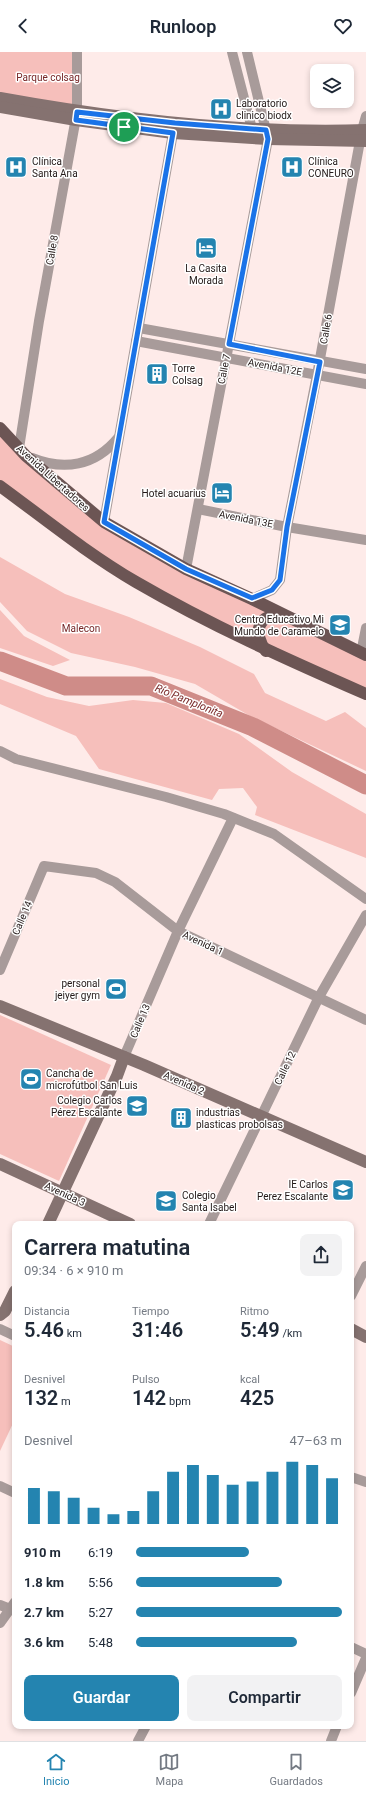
<!DOCTYPE html>
<html lang="es">
<meta charset="utf-8">
<style>
:root{--surface:#fff;--page:#f2f2f3;--text:#1f2937;--muted:#747a83;--line:#e0e1e3;--accent:#2484b0}
body{margin:0;font-family:Roboto,sans-serif;background:var(--page);color:var(--text);height:100vh;display:flex;flex-direction:column;font-size:15px;white-space:nowrap}
*{box-sizing:border-box;margin:0}
p{font-size:13px;color:var(--muted)}
.icon{flex:none;width:22px;height:22px;fill:none;stroke:currentColor;stroke-width:2;stroke-linecap:round;stroke-linejoin:round}
.map{position:relative;flex:1;overflow:hidden}
.sheet{position:absolute;left:12px;top:1169px;width:342px;height:508px;display:flex;flex-direction:column;background:var(--surface);border-radius:8px;box-shadow:0 2px 6px #0003}
.sheet>*{flex:none}
.fabs{position:absolute;left:310px;top:12px;display:grid;gap:8px}
.fabs a{display:grid;place-items:center;width:44px;height:44px;border-radius:8px;background:var(--surface);box-shadow:0 2px 6px #0003;font-size:20px}
.pin{position:absolute;display:grid;place-items:center;width:34px;height:34px;color:#fff;margin:-17px;border:2px solid #fff;border-radius:50%;box-shadow:0 1px 4px #0007}
.round{display:grid;place-items:center;flex:none;width:42px;height:42px;border-radius:8px;background:var(--page)}
.overview{display:flex;align-items:center;justify-content:space-between;height:68px;padding:0 12px}
h1{font-size:22px;font-weight:600;line-height:30px}
.stats{display:grid;grid-template-columns:repeat(3,1fr);gap:6px;height:68px;padding:4px 12px}
.stats div{display:grid;align-content:center}
.stats b{font-size:20px;font-weight:600}
.stats small{font-size:11px;font-weight:400}
.stats p{font-size:11px}
.chart{height:112px;padding:8px 12px}
.chart p{display:flex;justify-content:space-between}
.chart svg{width:100%;height:72px;margin-top:4px;stroke:var(--accent);stroke-width:6}
.action{display:flex;gap:8px;margin-top:auto;padding:8px 12px}
.action a{flex:1;height:46px;border-radius:8px;background:var(--accent);color:#fff;font-size:16px;font-weight:600;line-height:46px;text-align:center}
.action a+a{background:var(--page);color:var(--text)}
ul{padding:0 12px;list-style:none;font-size:13px}
li{display:grid;grid-template-columns:64px 48px 1fr;align-items:center;height:30px}
li i{height:10px;border-radius:5px;background:var(--accent)}
header{display:flex;justify-content:space-between;align-items:center;height:52px;padding:0 12px;background:var(--surface);font-size:18px;font-weight:600}
.tabs{display:flex;justify-content:space-around;align-items:center;height:56px;border-top:1px solid var(--line);background:var(--surface);font-size:11px;color:var(--muted)}
.tabs a{display:grid;justify-items:center;gap:2px}
.tabs .active{color:var(--accent)}
.map>svg:first-child{display:block}
.green{fill:#f6bfbb}
.lines{fill:none;stroke-linecap:round;stroke-linejoin:round}
.river{stroke:#cf8c88;stroke-width:19}
.street{stroke:#a89b9a;stroke-width:10}
.secondary{stroke:#857270;stroke-width:12}
.primary{stroke:#6c5554;stroke-width:12}
.route-casing{stroke:#fff;stroke-width:8}
.route{stroke:#1a73e8;stroke-width:5}
.labels{text-anchor:middle;dominant-baseline:central;stroke-width:3;stroke-linejoin:round;paint-order:stroke}
.park-label{font-size:10px;fill:#762627;stroke:#fff}
.poi-label{font-size:10px;fill:#221817;stroke:#fff;text-anchor:start}
.street-label{font-size:10px;fill:#221817;stroke:#fff}
.water-label{font-size:11px;font-style:italic;fill:#7b2b2b;stroke:#fff}
</style>
<header><svg class="icon" aria-label="back" viewBox="0 0 24 24"><path d="M15 5l-7 7 7 7"/></svg>Runloop<svg class="icon" aria-label="heart" viewBox="0 0 24 24"><path d="M12 20l-8-8c-3-5 5-10 8-4 3-6 11-1 8 4z"/></svg></header>
<div class="map">
<svg width="366" height="1689" viewBox="0 0 366 1689">
<rect width="100%" height="100%" fill="#feebe9"/>
<!-- green -->
<g class="green">
<polygon points="0,0 73,0 73,55 0,43"/>
<polygon points="0,382 102,472 273,561 263,565 260,593 138,528 0,431"/>
<polygon points="0,505 65,542 129,565 200,595 254,622 265,641 326,669 345,660 366,676 366,719 250,664 195,632 135,615 71,601 27,579 0,550"/>
<polygon points="0,558 24,584 70,608 53,614 0,596"/>
<polygon points="275,564 366,607 366,638 269,597 260,577"/>
<polygon points="0,627 47,645 89,654 133,648 166,651 239,682 292,720 366,762 366,806 255,763 257,755 243,736 219,737 212,748 99,717 76,684 0,652"/>
<polygon points="0,963 111,1013 59,1129 0,1102"/>
<polygon points="0,1288 15,1295 15,1367 0,1399"/>
</g>
<g class="lines">
<!-- river -->
<polyline class="river" points="0,609 66,634 151,634 253,675 366,733"/>
<!-- street -->
<g class="street">
<polyline points="232,0 252,77"/>
<polyline points="139,276 366,317"/>
<polyline points="136,289 366,332"/>
<polyline points="19,396 39,269 77,60 77,0"/>
<path d="M32,406C64,419 95,414 118,386"/>
<polyline points="198,457 287,475 366,488"/>
<polyline points="104,470 173,81"/>
<polyline points="186,517 268,87 247,0"/>
<polyline points="252,547 272,538 280,528 287,475 317,323 362,78 366,64"/>
<polyline points="361,601 366,576"/>
<polyline points="0,699 16,707 166,745 224,762 274,782 366,847"/>
<polyline points="0,918 44,814 96,821 115,830 178,879 366,968"/>
<polyline points="124,1005 178,879 233,766"/>
<polyline points="209,1172 319,945 366,863"/>
<polyline points="351,1244 366,1214"/>
<polyline points="0,1277 15,1284"/>
<polyline points="351,1425 366,1430"/>
<polyline points="0,1434 15,1441"/>
<polyline points="0,1553 15,1559"/>
<polyline points="0,1571 15,1550"/>
<polyline points="351,1595 366,1602"/>
<polyline points="351,1641 366,1606"/>
<polyline points="138,1689 146,1674"/>
<polyline points="331,1689 337,1674"/>
</g>
<!-- secondary -->
<g class="secondary">
<path d="M0,46C121,68 243,82 366,78"/>
<polyline points="0,55 76,68 173,81 268,87 366,89"/>
<polyline points="0,954 144,1013 366,1110"/>
<polyline points="0,1112 130,1172"/>
<polyline points="48,1172 117,1024 124,1005"/>
<polyline points="0,1263 5,1259 15,1239"/>
<polyline points="351,1277 366,1285"/>
</g>
<!-- primary -->
<g class="primary">
<polyline points="0,376 26,404 104,470 186,517 252,547 366,603"/>
<path d="M0,434C45,467 88,502 136,530C210,573 288,608 366,642"/>
<path d="M266,599C252,581 258,560 283,564"/>
</g>
</g>
<g class="lines">
<!-- route casing -->
<g class="route-casing">
<polygon id="route" points="77,60 175,71 266,78 268,87 229,292 320,310 287,475 280,528 272,538 252,546 186,517 104,470 173,81 76,68"/>
</g>
<!-- route -->
<use href="#route" class="route"/>
</g>
<!-- icons -->
<defs>
<g id="hospital-square" transform="scale(1.15)"><rect x="-9" y="-9" width="18" height="18" rx="4" fill="#2484b0" stroke="#fff"/><path d="M-5-5h3v3.5h4V-5h3V5h-3V1.5h-4V5h-3Z" fill="#fff"/></g>
<g id="hotel-square" transform="scale(1.15)"><rect x="-9" y="-9" width="18" height="18" rx="4" fill="#2484b0" stroke="#fff"/><path d="M-6-4.5h1.5V1H6V5H4.5V3h-9V5H-6ZM-4 0a1.8 1.8 0 1 1 3.6 0ZM.5 0V-2.5h3Q6-2.5 6 0Z" fill="#fff"/></g>
<g id="building-square" transform="scale(1.15)"><rect x="-9" y="-9" width="18" height="18" rx="4" fill="#2484b0" stroke="#fff"/><path d="M-4-6H4V6H1V3H-1V6H-4ZM-2.5-4.3h1.7v1.8h-1.7ZM.8-4.3h1.7v1.8H.8ZM-2.5-1h1.7V.8h-1.7ZM.8-1h1.7V.8H.8Z" fill="#fff"/></g>
<g id="school-square" transform="scale(1.15)"><rect x="-9" y="-9" width="18" height="18" rx="4" fill="#2484b0" stroke="#fff"/><path d="M0-5L7-2L0 1L-7-2ZM-4 1L0 2.5L4 1V4Q0 6-4 4Z" fill="#fff"/></g>
<g id="stadium-square" transform="scale(1.15)"><rect x="-9" y="-9" width="18" height="18" rx="4" fill="#2484b0" stroke="#fff"/><path d="M0-5a6.5 5 0 1 0 0 10a6.5 5 0 1 0 0-10ZM-3.5-1.8h7v3.6h-7Z" fill="#fff"/></g>
</defs>
<g fill-rule="evenodd">
<use href="#hospital-square" x="221" y="57"/>
<use href="#hospital-square" x="16" y="115"/>
<use href="#hospital-square" x="292" y="115"/>
<use href="#hotel-square" x="206" y="196"/>
<use href="#building-square" x="157" y="322"/>
<use href="#hotel-square" x="222" y="441"/>
<use href="#school-square" x="340" y="573"/>
<use href="#stadium-square" x="116" y="937"/>
<use href="#stadium-square" x="31" y="1027"/>
<use href="#school-square" x="137" y="1054"/>
<use href="#building-square" x="181" y="1066"/>
<use href="#school-square" x="343" y="1138"/>
<use href="#school-square" x="166" y="1149"/>
</g>
<g class="labels">
<!-- park labels -->
<g class="park-label">
<text x="48" y="25">Parque colsag</text>
<text x="81" y="576">Malecon</text>
</g>
<!-- poi labels -->
<g class="poi-label">
<text x="236" y="51">Laboratorio<tspan x="236" dy="12">clinico biodx</tspan></text>
<text x="32" y="109">Clínica<tspan x="32" dy="12">Santa Ana</tspan></text>
<text x="308" y="109">Clínica<tspan x="308" dy="12">CONEURO</tspan></text>
<text x="206" y="216" text-anchor="middle">La Casita<tspan x="206" dy="12">Morada</tspan></text>
<text x="172" y="316">Torre<tspan x="172" dy="12">Colsag</tspan></text>
<text x="206" y="441" text-anchor="end">Hotel acuarius</text>
<text x="324" y="567" text-anchor="end">Centro Educativo Mi<tspan x="324" dy="12">Mundo de Caramelo</tspan></text>
<text x="100" y="931" text-anchor="end">personal<tspan x="100" dy="12">jeiyer gym</tspan></text>
<text x="46" y="1021">Cancha de<tspan x="46" dy="12">microfútbol San Luis</tspan></text>
<text x="122" y="1048" text-anchor="end">Colegio Carlos<tspan x="122" dy="12">Pérez Escalante</tspan></text>
<text x="196" y="1060">industrias<tspan x="196" dy="12">plasticas probolsas</tspan></text>
<text x="328" y="1132" text-anchor="end">IE Carlos<tspan x="328" dy="12">Perez Escalante</tspan></text>
<text x="182" y="1143">Colegio<tspan x="182" dy="12">Santa Isabel</tspan></text>
</g>
<!-- street labels -->
<g class="street-label">
<text transform="translate(52 198) rotate(-80)">Calle 8</text>
<text transform="translate(326 277) rotate(-80)">Calle 6</text>
<text transform="translate(275 315) rotate(11)">Avenida 12E</text>
<text transform="translate(224 317) rotate(-79)">Calle 7</text>
<text transform="translate(53 426) rotate(42)">Avenida Libertadores</text>
<text transform="translate(246 467) rotate(11)">Avenida 13E</text>
<text transform="translate(22 866) rotate(-67)">Calle 14</text>
<text transform="translate(203 891) rotate(25)">Avenida 1</text>
<text transform="translate(140 969) rotate(-67)">Calle 13</text>
<text transform="translate(285 1016) rotate(-64)">Calle 12</text>
<text transform="translate(184 1031) rotate(24)">Avenida 2</text>
<text transform="translate(65 1142) rotate(25)">Avenida 3</text>
</g>
<!-- water labels -->
<g class="water-label">
<text transform="translate(189 649) rotate(22)">Río Pamplonita</text>
</g>
</g>
</svg>
<div class="fabs">
<a><svg class="icon" aria-label="layers" viewBox="0 0 24 24"><path d="M12 4l9 5-9 5-9-5zM3 14l9 5 9-5"/></svg></a>
</div>
<div class="pin" style="left:124px;top:75px;background:#1e9e55"><svg class="icon" aria-label="arrive" viewBox="0 0 24 24"><path d="M6 21V4h12l-3 4 3 4H6"/></svg></div>
<section class="sheet">
<div class="overview"><div><h1>Carrera matutina</h1><p>09:34 · 6 × 910 m</p></div><a class="round"><svg class="icon" aria-label="share" viewBox="0 0 24 24"><path d="M12 15V3M7 8l5-5 5 5M5 13v7h14v-7"/></svg></a></div>
<div class="stats">
<div><p>Distancia</p><b>5.46<small> km</small></b></div>
<div><p>Tiempo</p><b>31:46</b></div>
<div><p>Ritmo</p><b>5:49<small> /km</small></b></div>
</div>
<div class="stats">
<div><p>Desnivel</p><b>132<small> m</small></b></div>
<div><p>Pulso</p><b>142<small> bpm</small></b></div>
<div><p>kcal</p><b>425</b></div>
</div>
<div class="chart"><p><span>Desnivel</span>47–63 m</p>
<svg viewBox="0 0 160 44" preserveAspectRatio="none"><path d="M5 44V22M15 44V24M25 44V28M35 44V34M45 44V38M55 44V36M65 44V24M75 44V12M85 44V8M95 44V14M105 44V20M115 44V18M125 44V12M135 44V6M145 44V8M155 44V16"/></svg>
</div>
<ul>
<li><b>910 m</b>6:19<i style="width:55%"></i></li>
<li><b>1.8 km</b>5:56<i style="width:71%"></i></li>
<li><b>2.7 km</b>5:27<i style="width:100%"></i></li>
<li><b>3.6 km</b>5:48<i style="width:78%"></i></li>
</ul>
<div class="action"><a>Guardar</a><a>Compartir</a></div>
</section>
</div>
<nav class="tabs">
<a class="active"><svg class="icon" aria-label="home" viewBox="0 0 24 24"><path d="M3 11l9-7 9 7M6 9v11h12V9"/></svg>Inicio</a>
<a><svg class="icon" aria-label="map" viewBox="0 0 24 24"><path d="M3 6l6-2 6 2 6-2v14l-6 2-6-2-6 2zM9 4v14M15 6v14"/></svg>Mapa</a>
<a><svg class="icon" aria-label="saved" viewBox="0 0 24 24"><path d="M7 4h10v16l-5-4-5 4z"/></svg>Guardados</a>
</nav>
